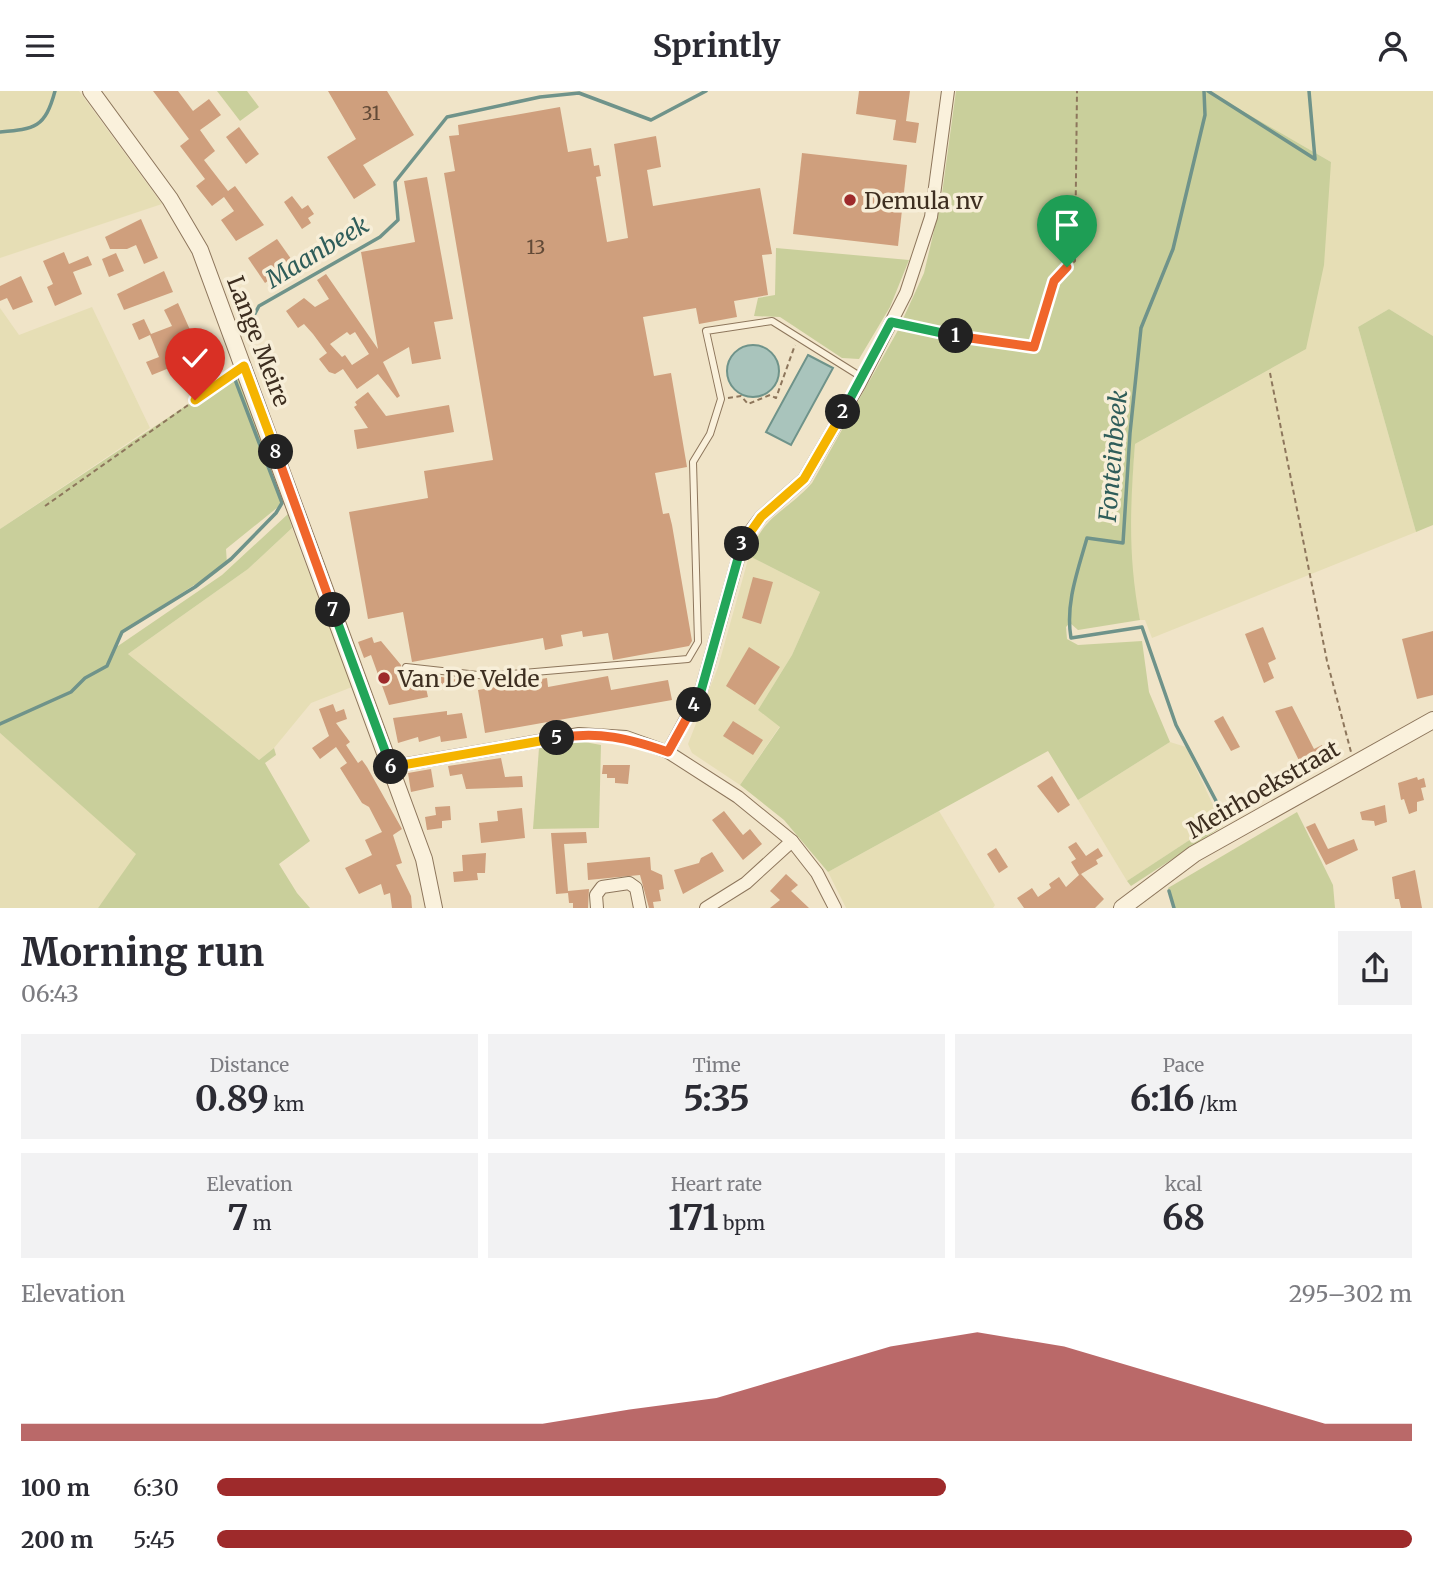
<!DOCTYPE html>
<meta charset="utf-8">
<style>
:root{--surface:#fff;--page:#f2f2f3;--text:#2b2b33;--muted:#7c7c81;--accent:#9e2a2b}
body{margin:0;font-family:Merriweather,serif;background:var(--page);color:var(--text);height:100vh;display:flex;flex-direction:column;font-size:26px;white-space:nowrap}
*{box-sizing:border-box;margin:0}
p{font-size:23px;color:var(--muted)}
.icon{flex:none;width:38px;height:38px;fill:none;stroke:currentColor;stroke-width:2;stroke-linecap:round;stroke-linejoin:round}
.map{position:relative;height:817px;overflow:hidden}
.panel{display:flex;flex-direction:column;background:var(--surface);flex:1}
.panel>*{flex:none}
.pin{position:absolute;display:grid;place-items:center;width:60px;height:60px;color:#fff;margin:-72px -30px;border-radius:50% 50% 50% 0;rotate:-45deg;box-shadow:0 0 7px #0007}
.pin .icon{rotate:45deg}
.km{position:absolute;width:35px;height:35px;margin:-18px;border-radius:50%;background:#222;color:#fff;font-size:19px;line-height:35px;text-align:center}
.round{display:grid;place-items:center;flex:none;width:74px;height:74px;border-radius:0px;background:var(--page)}
.head{display:flex;align-items:center;justify-content:space-between;height:119px;padding:0 21px}
h1{font-size:38px;font-weight:700;line-height:52px}
.metrics{display:grid;grid-template-columns:repeat(3,1fr);gap:10px;height:119px;padding:7px 21px}
.metrics div{display:grid;align-content:center;border-radius:0px;background:var(--page);text-align:center}
.metrics b{font-size:35px;font-weight:700}
.metrics small{font-size:19px;font-weight:400}
.metrics p{font-size:19px}
.chart{height:196px;padding:14px 21px}
.chart p{display:flex;justify-content:space-between}
.chart svg{width:100%;height:126px;margin-top:7px;fill:var(--accent);opacity:.7}
ul{padding:0 21px;list-style:none;font-size:23px}
li{display:grid;grid-template-columns:112px 84px 1fr;align-items:center;height:52px}
li i{height:18px;border-radius:9px;background:var(--accent)}
header{display:flex;justify-content:space-between;align-items:center;height:91px;padding:0 21px;background:var(--surface);font-size:32px;font-weight:700}
.map>svg:first-child{display:block}
.farmland{fill:#e6deb5}
.green{fill:#c9cf9b}
.water{fill:#a9c4bc;stroke:#6f938a;stroke-width:2}
.lines{fill:none;stroke-linecap:round;stroke-linejoin:round}
.stream{stroke:#6f938a;stroke-width:3.5}
.building{fill:#cf9f7d;fill-rule:evenodd}
.service-casing{stroke:#8d765c;stroke-width:8}
.minor-casing{stroke:#8d765c;stroke-width:14}
.tertiary-casing{stroke:#8d765c;stroke-width:18}
.path{stroke:#8d765c;stroke-width:2;stroke-dasharray:5 3.5;stroke-linecap:butt}
.service{stroke:#faf1dc;stroke-width:6}
.minor{stroke:#faf1dc;stroke-width:12}
.tertiary{stroke:#faf1dc;stroke-width:16}
.split-1-casing{stroke:#fff;stroke-width:14}
.split-2-casing{stroke:#fff;stroke-width:14}
.split-3-casing{stroke:#fff;stroke-width:14}
.split-4-casing{stroke:#fff;stroke-width:14}
.split-5-casing{stroke:#fff;stroke-width:14}
.split-6-casing{stroke:#fff;stroke-width:14}
.split-7-casing{stroke:#fff;stroke-width:14}
.split-8-casing{stroke:#fff;stroke-width:14}
.split-9-casing{stroke:#fff;stroke-width:14}
.split-1{stroke:#f0652b;stroke-width:9}
.split-2{stroke:#22a559;stroke-width:9}
.split-3{stroke:#f5b400;stroke-width:9}
.split-4{stroke:#22a559;stroke-width:9}
.split-5{stroke:#f0652b;stroke-width:9}
.split-6{stroke:#f5b400;stroke-width:9}
.split-7{stroke:#22a559;stroke-width:9}
.split-8{stroke:#f0652b;stroke-width:9}
.split-9{stroke:#f5b400;stroke-width:9}
.poi-dot{fill:#9e2a2b;stroke:#f7eed8;stroke-width:2.5}
.labels{text-anchor:middle;dominant-baseline:central;stroke-width:7;stroke-linejoin:round;paint-order:stroke}
.number-label{font-size:19px;fill:#624a37}
.poi-label{font-size:23px;fill:#3d2e20;stroke:#f7eed8;text-anchor:start}
.street-label{font-size:23px;fill:#3d2e20;stroke:#f7eed8}
.water-label{font-size:24px;font-style:italic;fill:#2f5d5a;stroke:#f7eed8}
</style>
<header><svg class="icon" aria-label="menu" viewBox="0 0 24 24"><path d="M4 6h16M4 12h16M4 18h16"/></svg>Sprintly<svg class="icon" aria-label="person" viewBox="0 0 24 24"><circle cx="12" cy="8" r="4"/><path d="M4 21q1-7 8-7t8 7"/></svg></header>
<div class="map">
<svg width="1433" height="817" viewBox="0 0 1433 817">
<rect width="100%" height="100%" fill="#f0e4c8"/>
<!-- farmland -->
<g class="farmland">
<polygon points="0,0 79,0 162,113 0,167"/>
<polygon points="1208,0 1433,0 1433,245 1389,218 1358,236 1416,441 1152,547 1145,529 1140,529 1132,491 1128,441 1135,353 1288,268 1331,71"/>
<polygon points="92,216 150,337 0,438 0,217 19,244"/>
<polygon points="292,437 352,596 311,612 274,657 259,669 128,563 248,478"/>
<polygon points="749,465 820,501 792,564 758,619 780,635 740,694 692,662 688,653 718,576"/>
<polygon points="0,642 137,763 98,817 0,817"/>
<polygon points="1170,651 1186,656 1220,729 1127,790 1078,709"/>
<polygon points="939,720 995,814 993,817 846,817 828,781"/>
</g>
<!-- green -->
<g class="green">
<polygon points="217,0 247,0 259,16 240,30"/>
<path d="M956,0H1208L1331,71L1324,174L1306,258L1135,353C1130,417 1128,466 1140,529L1078,539L1070,532L1066,536L1067,548L1078,554L1142,550L1149,601L1170,651L1078,709L1048,660L828,781L784,729L740,694L780,636L758,619L792,564L820,501L749,465C764,423 784,423 812,392L897,241L924,182L941,110Z"/>
<polygon points="776,157 909,169 890,216 859,268 842,267 780,226 754,225 758,207 775,204"/>
<polygon points="1389,218 1433,245 1433,434 1416,441 1358,236"/>
<polygon points="237,281 283,412 226,458 227,473 124,539 118,547 118,555 222,484 288,423 292,437 248,478 128,563 259,669 274,657 276,664 265,672 310,750 279,773 297,802 310,817 98,817 136,763 0,642 0,438"/>
<polygon points="579,650 601,654 599,737 533,738 539,657"/>
<polygon points="1297,721 1333,794 1335,817 1174,817 1168,797"/>
<polygon points="1220,729 1223,735 1131,795 1127,790"/>
</g>
<!-- water -->
<g class="water">
<circle cx="753" cy="280" r="26"/>
<polygon points="808,264 833,277 791,354 766,341"/>
</g>
<g class="lines">
<!-- stream -->
<g class="stream">
<path d="M1204,0L1205,24L1173,158L1141,237L1130,342L1123,452L1087,447C1078,479 1065,513 1071,547L1142,536L1176,634L1224,725"/>
<polyline points="1208,0 1315,68 1309,0"/>
<path d="M0,41C35,38 45,37 55,0"/>
<polyline points="246,239 259,215 380,146 398,129 395,91 447,26 540,6 579,2 651,29 706,0"/>
<polyline points="0,633 71,601 85,587 107,575 122,541 195,496 231,468 276,422 282,412 234,286"/>
<polyline points="1169,800 1174,817"/>
</g>
</g>
<!-- building -->
<g class="building">
<polygon points="153,0 178,0 193,20 209,8 221,24 200,39 215,60 204,69 228,100 235,95 264,134 236,150 221,129 234,120 224,106 212,115 196,95 205,88 180,55 189,48"/>
<polygon points="328,0 387,0 414,44 363,74 376,94 354,108 327,66 356,48"/>
<polygon points="859,0 910,0 906,30 919,32 916,52 893,49 896,29 856,23"/>
<polygon points="560,16 568,61 591,57 594,75 599,74 601,85 596,86 607,151 628,147 614,53 656,45 661,76 647,79 653,115 760,97 772,163 762,164 768,204 734,210 737,226 699,233 696,217 643,226 654,285 671,282 687,376 655,382 663,423 669,422 672,434 692,550 689,555 613,569 608,542 583,546 582,540 561,544 563,555 545,559 543,547 412,571 403,521 368,528 349,421 428,407 424,380 493,369 444,82 455,80 449,45 459,44 458,34"/>
<polygon points="239,36 259,63 246,73 226,46"/>
<polygon points="802,62 907,74 898,155 793,143"/>
<path d="M427,86L453,228L434,231L441,268L412,273L409,256L383,271L400,305L397,307L378,283L357,298L343,278L335,283L329,281L319,268L327,262L313,243L304,233L298,237L286,220L304,207L315,216L329,208L317,189L326,183L378,258L361,161L415,151L404,90ZM347,241L350,244L355,241L369,263L352,274L345,264L342,266L330,253Z"/>
<polygon points="292,105 302,118 308,114 314,123 308,127 311,132 302,138 284,111"/>
<polygon points="141,128 158,167 144,173 136,154 127,158 110,158 105,146"/>
<polygon points="277,148 294,172 265,192 248,167"/>
<polygon points="64,161 69,173 88,165 92,174 73,181 82,203 55,215 47,196 53,193 43,170"/>
<polygon points="116,162 124,180 109,186 102,168"/>
<polygon points="164,180 173,201 124,219 117,203"/>
<polygon points="21,185 33,211 13,219 7,207 0,210 0,195"/>
<polygon points="178,212 195,250 178,258 184,271 152,284 146,271 159,266 150,244 139,249 132,233 144,228 151,243 172,235 164,219"/>
<polygon points="202,267 210,284 187,294 179,277"/>
<polygon points="368,301 386,325 449,314 454,341 357,358 354,339 368,337 354,316 357,314 355,311"/>
<polygon points="753,486 773,491 761,533 742,527"/>
<polygon points="1263,536 1276,568 1268,572 1274,587 1264,592 1245,543"/>
<polygon points="1433,540 1433,604 1417,608 1402,548"/>
<polygon points="372,546 374,552 381,550 401,574 402,580 415,591 415,587 442,586 464,590 426,597 428,606 389,614 371,564 364,567 358,551"/>
<polygon points="749,556 780,576 755,614 726,595"/>
<polygon points="608,585 611,599 668,589 672,609 485,642 478,599 547,587 548,596"/>
<polygon points="333,613 336,621 344,618 347,628 336,632 350,651 346,654 358,672 362,669 367,676 402,738 393,744 402,772 396,774 411,805 412,817 392,817 390,802 384,804 381,793 359,803 345,777 372,764 365,749 382,741 369,716 362,712 340,677 347,672 336,656 320,668 312,657 329,645 319,618"/>
<polygon points="1292,615 1314,658 1322,654 1331,672 1306,684 1275,620"/>
<polygon points="447,620 447,624 462,622 467,647 441,651 440,645 419,651 418,646 398,652 393,627"/>
<polygon points="1223,625 1240,656 1231,660 1214,630"/>
<polygon points="733,630 763,649 753,664 723,645"/>
<polygon points="501,667 505,686 522,685 523,696 466,698 462,683 450,685 448,675"/>
<polygon points="603,674 630,674 628,693 615,692 615,687 607,687 607,683 602,683"/>
<polygon points="431,678 434,696 411,701 408,682"/>
<polygon points="1052,685 1070,714 1058,722 1037,695"/>
<polygon points="1417,686 1418,689 1424,687 1426,696 1421,697 1424,709 1417,711 1417,720 1409,723 1404,708 1401,709 1398,692"/>
<polygon points="1385,714 1387,731 1375,735 1374,730 1362,729 1360,721"/>
<polygon points="450,715 451,729 442,730 442,737 427,739 425,726 436,724 435,716"/>
<polygon points="522,717 525,747 481,752 479,732 498,730 497,720"/>
<polygon points="724,720 743,744 750,738 762,753 743,769 712,729"/>
<polygon points="1315,732 1328,758 1354,748 1358,759 1326,774 1306,736"/>
<polygon points="586,741 587,752 564,753 568,800 589,798 588,817 573,817 573,812 569,812 568,802 556,803 551,742"/>
<polygon points="1076,751 1086,765 1098,757 1103,765 1096,769 1098,773 1081,783 1104,808 1095,817 1024,817 1017,807 1032,797 1038,806 1051,797 1049,793 1059,786 1066,796 1079,784 1071,771 1076,768 1068,756"/>
<polygon points="996,757 1008,776 999,782 987,763"/>
<polygon points="712,761 724,780 683,803 674,779 699,772 701,767"/>
<polygon points="486,762 485,782 477,782 478,789 454,791 453,781 463,780 462,764"/>
<polygon points="650,766 651,779 662,784 664,798 659,799 661,810 653,811 654,817 649,817 640,784 588,789 587,772"/>
<polygon points="1415,779 1422,817 1401,817 1399,808 1395,808 1392,786"/>
<polygon points="786,783 798,794 791,800 809,817 770,817 780,809 770,800"/>
</g>
<g class="lines">
<!-- service casing -->
<g class="service-casing">
<polyline id="service" points="406,576 487,585 688,568 698,551 693,371 710,343 721,308 706,240 772,230 863,287"/>
</g>
<!-- minor casing -->
<g class="minor-casing">
<g id="minor">
<polyline points="668,661 701,600 743,450 761,426 804,388 859,294 906,202 931,126 948,0"/>
<polyline points="390,676 579,643 626,646 668,661 738,706 792,750 817,782 835,817"/>
<polyline points="597,817 596,804 602,796 629,792 636,797 640,817"/>
<polyline points="706,817 746,792 792,750"/>
</g>
</g>
<!-- tertiary casing -->
<g class="tertiary-casing">
<g id="tertiary">
<polyline points="91,0 170,108 200,159 424,768 434,817"/>
<polyline points="1122,817 1194,763 1433,629"/>
</g>
</g>
<!-- path -->
<g class="path">
<polyline points="902,234 1034,256 1054,190 1075,170 1077,0"/>
<polyline points="1270,282 1327,570 1351,661"/>
<polyline points="728,307 741,305 748,313 770,304 776,307 795,254"/>
<polyline points="45,415 232,283"/>
</g>
<!-- service -->
<use href="#service" class="service"/>
<!-- minor -->
<use href="#minor" class="minor"/>
<!-- tertiary -->
<use href="#tertiary" class="tertiary"/>
</g>
<g class="lines">
<!-- split-1 casing -->
<g class="split-1-casing">
<polyline id="split-1" points="956,245 1034,256 1054,190 1067,176"/>
</g>
<!-- split-2 casing -->
<g class="split-2-casing">
<polyline id="split-2" points="843,321 891,231 956,245"/>
</g>
<!-- split-3 casing -->
<g class="split-3-casing">
<polyline id="split-3" points="742,453 761,426 804,388 843,321"/>
</g>
<!-- split-4 casing -->
<g class="split-4-casing">
<polyline id="split-4" points="694,614 701,600 742,453"/>
</g>
<!-- split-5 casing -->
<g class="split-5-casing">
<path id="split-5" d="M557,647C599,640 628,647 668,661L694,614"/>
</g>
<!-- split-6 casing -->
<g class="split-6-casing">
<polyline id="split-6" points="391,676 557,647"/>
</g>
<!-- split-7 casing -->
<g class="split-7-casing">
<polyline id="split-7" points="333,519 391,676"/>
</g>
<!-- split-8 casing -->
<g class="split-8-casing">
<polyline id="split-8" points="276,361 333,519"/>
</g>
<!-- split-9 casing -->
<g class="split-9-casing">
<polyline id="split-9" points="195,309 244,275 276,361"/>
</g>
<!-- split-1 -->
<use href="#split-1" class="split-1"/>
<!-- split-2 -->
<use href="#split-2" class="split-2"/>
<!-- split-3 -->
<use href="#split-3" class="split-3"/>
<!-- split-4 -->
<use href="#split-4" class="split-4"/>
<!-- split-5 -->
<use href="#split-5" class="split-5"/>
<!-- split-6 -->
<use href="#split-6" class="split-6"/>
<!-- split-7 -->
<use href="#split-7" class="split-7"/>
<!-- split-8 -->
<use href="#split-8" class="split-8"/>
<!-- split-9 -->
<use href="#split-9" class="split-9"/>
</g>
<!-- markers -->
<g class="poi-dot">
<circle cx="850" cy="109" r="7"/>
<circle cx="384" cy="587" r="7"/>
</g>
<g class="labels">
<!-- number labels -->
<g class="number-label">
<text x="371" y="22">31</text>
<text x="536" y="156">13</text>
</g>
<!-- poi labels -->
<g class="poi-label">
<text x="864" y="109">Demula nv</text>
<text x="398" y="587">Van De Velde</text>
</g>
<!-- street labels -->
<g class="street-label">
<text transform="translate(259 250) rotate(69)">Lange Meire</text>
<text transform="translate(1263 698) rotate(-30)">Meirhoekstraat</text>
</g>
<!-- water labels -->
<g class="water-label">
<text transform="translate(317 161) rotate(-31)">Maanbeek</text>
<text transform="translate(1113 365) rotate(-85)">Fonteinbeek</text>
</g>
</g>
</svg>
<div class="pin" style="left:1067px;top:176px;background:#1e9e55"><svg class="icon" aria-label="arrive" viewBox="0 0 24 24"><path d="M6 21V4h12l-3 4 3 4H6"/></svg></div>
<div class="pin" style="left:195px;top:309px;background:#d93025"><svg class="icon" aria-label="check" viewBox="0 0 24 24"><path d="M5 12l5 5 9-10"/></svg></div>
<b class="km" style="left:956px;top:245px">1</b>
<b class="km" style="left:843px;top:321px">2</b>
<b class="km" style="left:742px;top:453px">3</b>
<b class="km" style="left:694px;top:614px">4</b>
<b class="km" style="left:557px;top:647px">5</b>
<b class="km" style="left:391px;top:676px">6</b>
<b class="km" style="left:333px;top:519px">7</b>
<b class="km" style="left:276px;top:361px">8</b>
</div>
<section class="panel">
<div class="head"><div><h1>Morning run</h1><p>06:43</p></div><a class="round"><svg class="icon" aria-label="share" viewBox="0 0 24 24"><path d="M12 15V3M7 8l5-5 5 5M5 13v7h14v-7"/></svg></a></div>
<div class="metrics">
<div><p>Distance</p><b>0.89<small> km</small></b></div>
<div><p>Time</p><b>5:35</b></div>
<div><p>Pace</p><b>6:16<small> /km</small></b></div>
</div>
<div class="metrics">
<div><p>Elevation</p><b>7<small> m</small></b></div>
<div><p>Heart rate</p><b>171<small> bpm</small></b></div>
<div><p>kcal</p><b>68</b></div>
</div>
<div class="chart"><p><span>Elevation</span>295–302 m</p>
<svg viewBox="0 0 160 44" preserveAspectRatio="none"><path d="M0 44V38L10 38L20 38L30 38L40 38L50 38L60 38L70 33L80 29L90 20L100 11L110 6L120 11L130 20L140 29L150 38L160 38V44z"/></svg>
</div>
<ul>
<li><b>100 m</b>6:30<i style="width:61%"></i></li>
<li><b>200 m</b>5:45<i style="width:100%"></i></li>
</ul>
</section>
